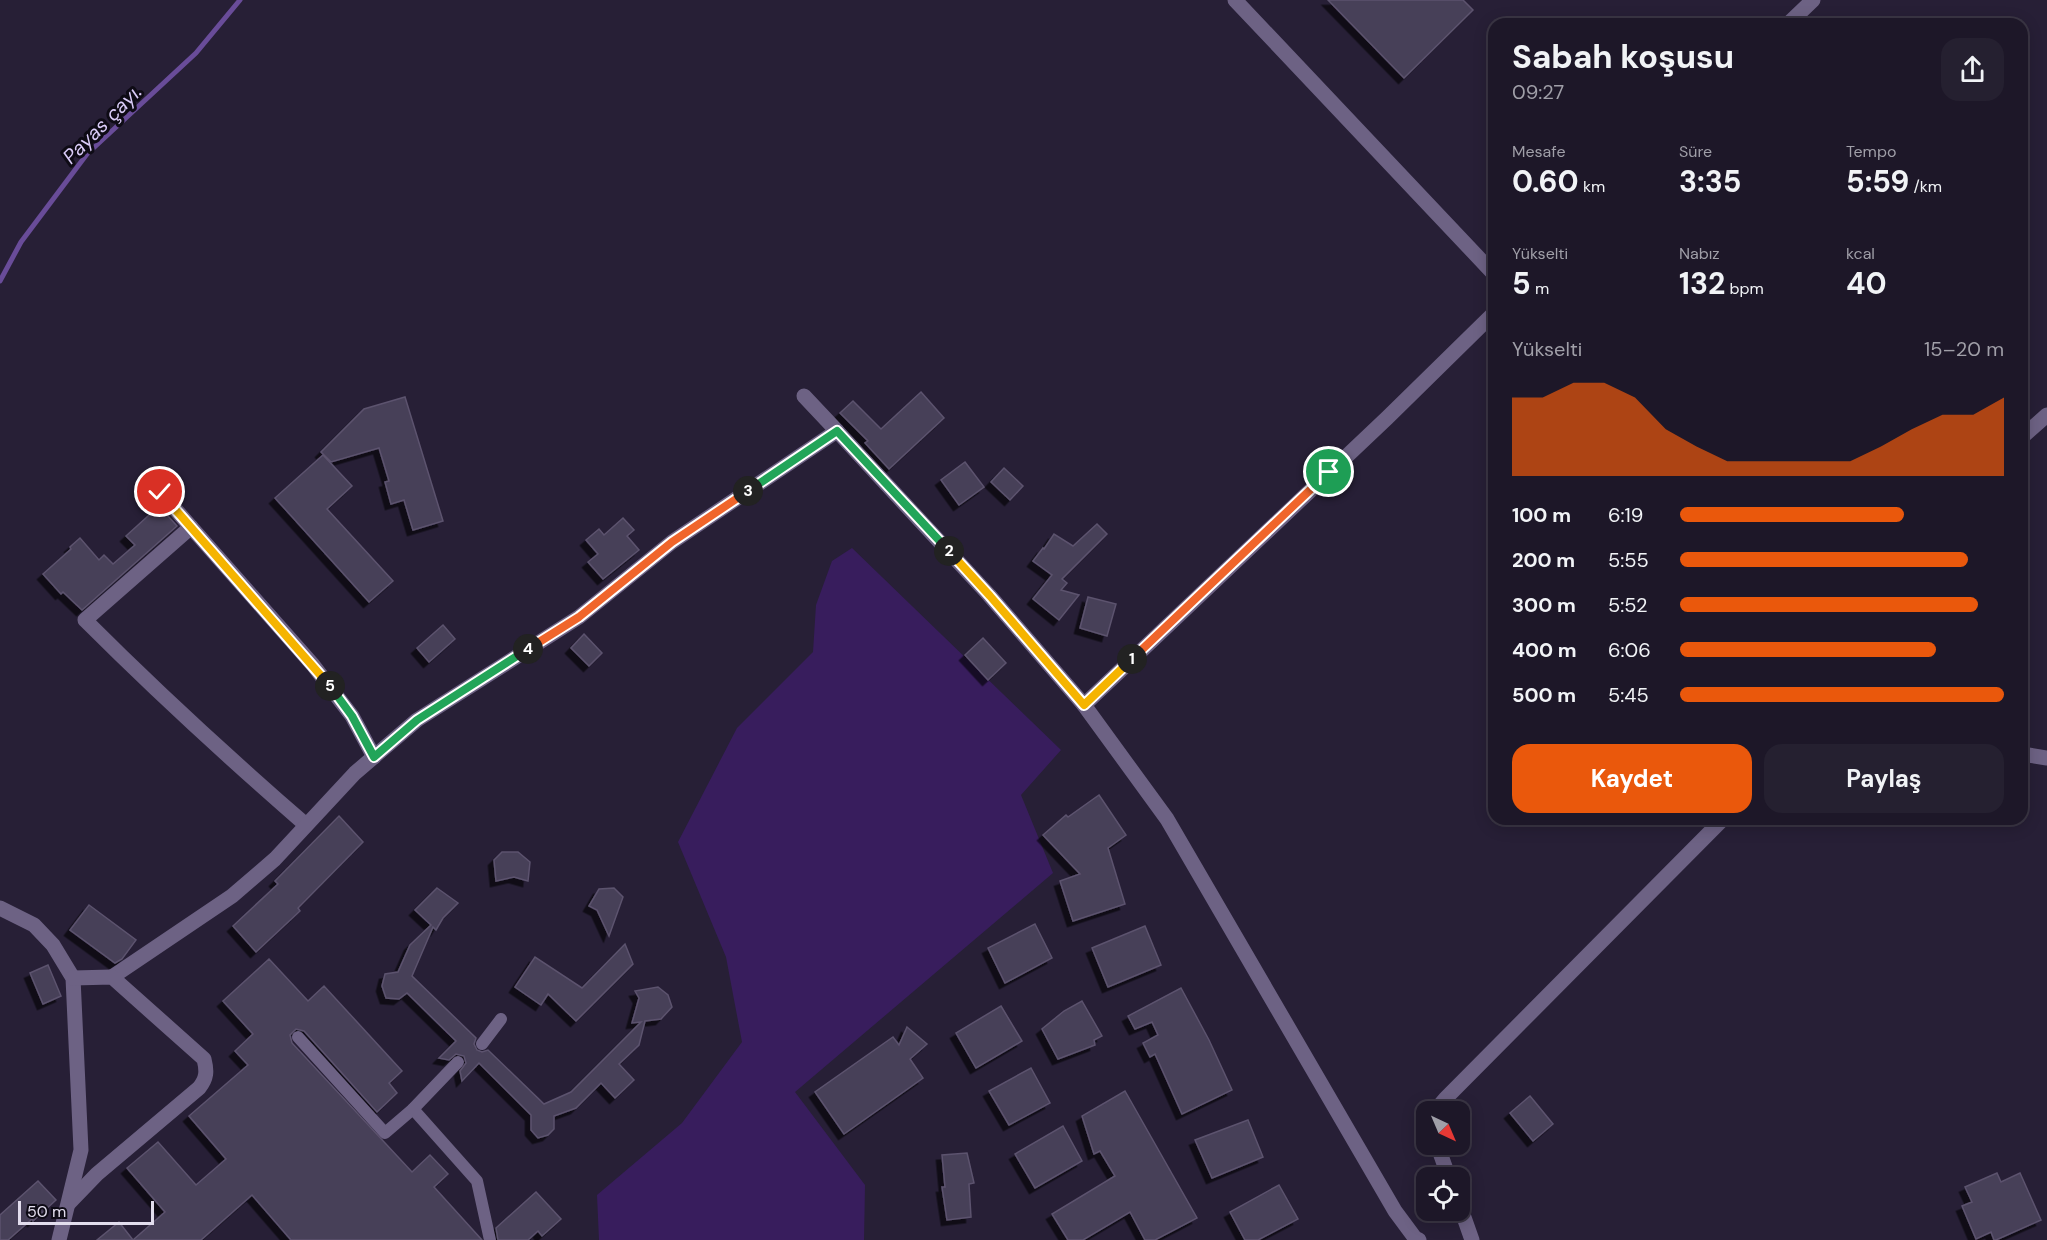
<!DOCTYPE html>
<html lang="tr">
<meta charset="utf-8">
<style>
:root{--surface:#1d1728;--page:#252030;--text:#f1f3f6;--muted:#a09fa8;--line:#3b3645;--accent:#ea580c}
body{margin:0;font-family:"DM Sans",sans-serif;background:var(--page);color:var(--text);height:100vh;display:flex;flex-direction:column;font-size:22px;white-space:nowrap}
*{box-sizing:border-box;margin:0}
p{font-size:20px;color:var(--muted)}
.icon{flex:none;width:33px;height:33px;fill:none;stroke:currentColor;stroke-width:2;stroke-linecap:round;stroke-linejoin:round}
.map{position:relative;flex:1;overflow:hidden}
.panel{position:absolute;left:1488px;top:18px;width:540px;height:807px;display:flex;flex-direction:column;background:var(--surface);border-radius:18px;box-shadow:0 3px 15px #0003,0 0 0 2px var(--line)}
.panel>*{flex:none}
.needle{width:39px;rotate:136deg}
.buttons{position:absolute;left:1416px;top:1101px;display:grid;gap:12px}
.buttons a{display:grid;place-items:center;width:54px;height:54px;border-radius:12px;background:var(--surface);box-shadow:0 3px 15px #0003,0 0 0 2px var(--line);font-size:30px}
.scale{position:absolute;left:18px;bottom:15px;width:136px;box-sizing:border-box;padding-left:6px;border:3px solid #e2dded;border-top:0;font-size:16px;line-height:21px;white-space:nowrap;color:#e2dded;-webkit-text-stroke:4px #0e0b15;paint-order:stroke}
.pin{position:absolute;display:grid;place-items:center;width:51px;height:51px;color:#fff;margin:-26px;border:3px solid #fff;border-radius:50%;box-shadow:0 2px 6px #0007}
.km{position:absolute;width:30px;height:30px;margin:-15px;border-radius:50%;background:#222;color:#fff;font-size:16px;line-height:30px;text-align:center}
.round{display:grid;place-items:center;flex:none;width:63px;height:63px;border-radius:18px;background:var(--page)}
.overview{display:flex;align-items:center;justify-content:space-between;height:102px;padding:0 24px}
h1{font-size:33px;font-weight:700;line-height:45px}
.stats{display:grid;grid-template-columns:repeat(3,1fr);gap:9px;height:102px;padding:6px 24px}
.stats div{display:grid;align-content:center}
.stats b{font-size:30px;font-weight:700}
.stats small{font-size:16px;font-weight:400}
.stats p{font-size:16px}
.chart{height:168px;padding:12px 24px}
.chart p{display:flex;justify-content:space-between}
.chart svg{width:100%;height:108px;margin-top:6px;fill:var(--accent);opacity:.7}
.button{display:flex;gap:12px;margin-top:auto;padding:12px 24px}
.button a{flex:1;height:69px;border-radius:18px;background:var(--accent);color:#fff;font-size:24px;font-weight:700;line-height:69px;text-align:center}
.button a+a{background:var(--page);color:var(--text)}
ul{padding:0 24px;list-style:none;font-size:20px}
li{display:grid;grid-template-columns:96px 72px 1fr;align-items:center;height:45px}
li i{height:15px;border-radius:8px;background:var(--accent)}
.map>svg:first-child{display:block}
.green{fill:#381d5d}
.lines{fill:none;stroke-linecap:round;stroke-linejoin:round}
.stream{stroke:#694c99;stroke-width:5}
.building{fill:#473f58;stroke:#5c536e;stroke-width:1.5;filter:url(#shadow)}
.pedestrian{stroke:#6d6284;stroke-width:12}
.minor{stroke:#6d6284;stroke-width:15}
.split-1-casing{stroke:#fff;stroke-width:12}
.split-2-casing{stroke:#fff;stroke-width:12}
.split-3-casing{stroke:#fff;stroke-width:12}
.split-4-casing{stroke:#fff;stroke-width:12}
.split-5-casing{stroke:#fff;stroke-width:12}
.split-6-casing{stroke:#fff;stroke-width:12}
.split-1{stroke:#f0652b;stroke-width:8}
.split-2{stroke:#f5b400;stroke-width:8}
.split-3{stroke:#22a559;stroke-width:8}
.split-4{stroke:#f0652b;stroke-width:8}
.split-5{stroke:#22a559;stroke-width:8}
.split-6{stroke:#f5b400;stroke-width:8}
.labels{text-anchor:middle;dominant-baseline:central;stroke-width:6;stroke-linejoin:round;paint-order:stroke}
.water-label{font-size:20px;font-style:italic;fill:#daccf8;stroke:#0e0b15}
</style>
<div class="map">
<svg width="2047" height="1240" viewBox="0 0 2047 1240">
<defs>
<filter id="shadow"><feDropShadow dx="-5.5" dy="5.5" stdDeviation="0" flood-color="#0009"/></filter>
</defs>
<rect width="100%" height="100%" fill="#271f36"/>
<!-- green -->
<polygon class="green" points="852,548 1061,750 1021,795 1053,873 795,1092 865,1185 864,1240 599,1240 597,1195 682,1123 742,1042 726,957 678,842 737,728 813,652 816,605 832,561"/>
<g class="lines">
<!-- stream -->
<polyline class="stream" points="0,281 21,242 87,154 196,53 240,0"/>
</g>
<!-- building -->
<g class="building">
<polygon points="1328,0 1463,0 1473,10 1404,78"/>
<polygon points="921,392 944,418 889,469 865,443 868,441 840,413 853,401 881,429"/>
<polygon points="405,397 443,521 413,530 404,500 391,504 385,482 389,481 379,448 331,462 321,452 364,409"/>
<polygon points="323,455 352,486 327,509 393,581 369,602 275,498"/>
<polygon points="965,462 984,487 959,505 941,480"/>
<polygon points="1004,468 1023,486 1010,500 991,482"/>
<polygon points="159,506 177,526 82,610 63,592 61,594 43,574 71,549 70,547 80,538 99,560 104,555 113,564 135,545 126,536"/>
<polygon points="623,518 634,530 627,536 639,550 603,579 588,562 598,554 586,540 599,529 604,535"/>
<polygon points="1097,524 1107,534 1062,579 1067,583 1061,590 1079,595 1059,620 1033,599 1052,575 1033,561 1043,548 1044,549 1054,534 1073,546"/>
<polygon points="1088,597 1116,604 1107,636 1080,628"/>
<polygon points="443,625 455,639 429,662 417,648"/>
<polygon points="584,634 602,653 589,666 571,648"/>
<polygon points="983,638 1006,663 988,680 965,655"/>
<polygon points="1099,795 1126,835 1108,848 1125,904 1073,921 1060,881 1080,874 1043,835 1066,815 1068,817"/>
<polygon points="339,816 363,842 298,908 300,911 256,952 233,926 278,884 275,881"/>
<polygon points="502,852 518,852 530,862 528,881 514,877 496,881 494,860"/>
<polygon points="437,888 458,903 443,918 436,930 433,927 412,976 476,1038 474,1044 477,1050 482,1052 488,1050 544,1104 571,1092 641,1022 632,1023 639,998 635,991 658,987 668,995 672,1007 661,1019 645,1021 639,1045 619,1064 634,1080 615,1098 601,1083 576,1108 554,1116 554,1129 548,1135 538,1138 531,1130 531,1115 479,1063 462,1081 460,1071 466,1063 464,1056 456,1054 449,1060 439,1058 456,1041 407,993 399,999 386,998 382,986 385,974 398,972 410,945 431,925 415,910"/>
<polygon points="614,888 623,897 609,936 597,910 589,906 599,889"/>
<polygon points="89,905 136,940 122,959 115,963 70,930"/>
<polygon points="1035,924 1052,958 1005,983 988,948"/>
<polygon points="1145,926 1161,965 1108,987 1092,948"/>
<polygon points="625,944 633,964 576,1021 548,994 541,1005 515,987 535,957 582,988"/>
<polygon points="269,959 308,1001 324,986 402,1071 389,1083 397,1093 377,1112 304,1031 296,1029 290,1035 292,1043 412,1172 430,1155 448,1174 434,1187 482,1240 291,1240 252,1195 201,1240 97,1240 119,1222 133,1240 165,1212 127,1168 158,1142 196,1185 226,1159 189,1116 248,1065 235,1051 253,1034 223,1001"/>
<polygon points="48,965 61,996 43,1004 30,973"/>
<polygon points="1181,988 1209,1040 1232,1090 1182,1114 1155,1054 1150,1057 1143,1043 1158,1035 1152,1022 1135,1029 1128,1016"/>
<polygon points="1082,1001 1102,1036 1094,1040 1095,1045 1058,1059 1042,1029 1064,1011"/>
<polygon points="1001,1006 1022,1041 976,1068 956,1033"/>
<polygon points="907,1027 927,1044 910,1059 923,1078 844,1134 815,1092 893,1037 899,1045"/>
<polygon points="1031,1068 1050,1103 1009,1125 989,1091"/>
<polygon points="1125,1091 1197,1218 1155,1240 1145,1240 1130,1212 1083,1240 1068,1240 1052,1214 1115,1176 1100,1151 1094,1154 1082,1116"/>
<polygon points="1530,1096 1553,1124 1533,1141 1510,1113"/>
<polygon points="1248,1120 1263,1157 1212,1178 1195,1140"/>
<polygon points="1063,1126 1082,1161 1035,1188 1015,1154"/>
<polygon points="967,1153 974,1183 969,1184 971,1217 947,1220 942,1187 945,1187 942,1155"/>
<polygon points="1997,1173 2001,1182 2020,1173 2041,1220 1996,1240 1994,1240 1991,1232 1976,1239 1962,1206 1972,1202 1965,1187"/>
<polygon points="38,1181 56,1200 33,1221 32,1219 8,1240 0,1240 0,1215"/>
<polygon points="1279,1185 1298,1219 1258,1240 1245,1240 1230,1212"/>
<polygon points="536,1192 561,1219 542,1236 538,1231 528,1240 498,1240 496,1228"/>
</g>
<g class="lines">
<!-- pedestrian -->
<g class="pedestrian">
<polyline points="298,1037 385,1133 413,1109"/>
<polyline points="482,1044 501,1019"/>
<polyline points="458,1062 413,1109 477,1181 490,1240"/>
</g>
<!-- minor -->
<g class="minor">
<polyline points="1235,0 1494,274"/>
<polyline points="1788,24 1813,0"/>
<polyline points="804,396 837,431"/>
<polyline points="2022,437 2047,415"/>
<polyline points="160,492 313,665 352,716 374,757"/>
<path d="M191,527L85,620C156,691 230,759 306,825"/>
<polyline points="2022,754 2047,758"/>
<polyline points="0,908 34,925 53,945 73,978 81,1150 59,1240"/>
<polyline points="112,977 232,896 275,859 355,773 417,720 579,617 672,542 837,431 989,595 1084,705"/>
<polyline points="1434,1112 1445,1099 1723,819"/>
<polyline points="1437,1144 1449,1178"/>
<path d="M69,1203L97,1174L199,1088C207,1078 207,1071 204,1059L112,977L73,978"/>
<polyline points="1460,1206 1472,1240"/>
<polyline points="1419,1240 1415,1238 1395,1211 1167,819 1084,705 1387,418 1494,313"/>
</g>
</g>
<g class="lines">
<!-- split-1 casing -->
<g class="split-1-casing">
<polyline id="split-1" points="1132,659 1329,472"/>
</g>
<!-- split-2 casing -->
<g class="split-2-casing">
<polyline id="split-2" points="949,551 990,596 1084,705 1132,659"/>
</g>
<!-- split-3 casing -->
<g class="split-3-casing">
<polyline id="split-3" points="748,491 837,431 949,551"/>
</g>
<!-- split-4 casing -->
<g class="split-4-casing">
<polyline id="split-4" points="528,649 579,617 672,542 748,491"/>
</g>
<!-- split-5 casing -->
<g class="split-5-casing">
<polyline id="split-5" points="330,686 352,716 374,757 417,720 528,649"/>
</g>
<!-- split-6 casing -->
<g class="split-6-casing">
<polyline id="split-6" points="160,492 330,686"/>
</g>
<!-- split-1 -->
<use href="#split-1" class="split-1"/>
<!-- split-2 -->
<use href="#split-2" class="split-2"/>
<!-- split-3 -->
<use href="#split-3" class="split-3"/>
<!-- split-4 -->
<use href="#split-4" class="split-4"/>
<!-- split-5 -->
<use href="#split-5" class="split-5"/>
<!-- split-6 -->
<use href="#split-6" class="split-6"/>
</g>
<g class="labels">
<!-- water labels -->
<g class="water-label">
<text transform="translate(102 124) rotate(-45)">Payas çayı.</text>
</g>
</g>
</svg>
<div class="buttons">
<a><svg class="needle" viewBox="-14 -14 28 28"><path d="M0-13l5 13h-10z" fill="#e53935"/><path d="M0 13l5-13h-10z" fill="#a09fa8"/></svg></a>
<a><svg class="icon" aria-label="locate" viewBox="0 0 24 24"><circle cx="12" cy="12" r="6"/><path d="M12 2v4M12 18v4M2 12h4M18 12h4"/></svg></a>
</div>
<div class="scale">50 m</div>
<div class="pin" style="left:1329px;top:472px;background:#1e9e55"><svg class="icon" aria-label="arrive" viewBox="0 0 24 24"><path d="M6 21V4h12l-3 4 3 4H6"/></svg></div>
<div class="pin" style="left:160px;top:492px;background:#d93025"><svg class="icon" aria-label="check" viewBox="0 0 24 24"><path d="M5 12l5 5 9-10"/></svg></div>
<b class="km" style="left:1132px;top:659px">1</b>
<b class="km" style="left:949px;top:551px">2</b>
<b class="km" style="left:748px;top:491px">3</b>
<b class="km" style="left:528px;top:649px">4</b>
<b class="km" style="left:330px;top:686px">5</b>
<section class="panel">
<div class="overview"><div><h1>Sabah koşusu</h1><p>09:27</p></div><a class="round"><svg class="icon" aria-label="share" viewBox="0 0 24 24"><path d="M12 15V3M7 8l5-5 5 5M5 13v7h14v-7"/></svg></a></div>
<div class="stats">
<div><p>Mesafe</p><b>0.60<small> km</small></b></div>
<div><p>Süre</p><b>3:35</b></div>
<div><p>Tempo</p><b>5:59<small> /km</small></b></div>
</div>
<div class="stats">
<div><p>Yükselti</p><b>5<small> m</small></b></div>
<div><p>Nabız</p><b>132<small> bpm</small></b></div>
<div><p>kcal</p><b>40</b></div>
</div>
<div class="chart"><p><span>Yükselti</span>15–20 m</p>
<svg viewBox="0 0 160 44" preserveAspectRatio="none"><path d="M0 44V12L10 12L20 6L30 6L40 12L50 25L60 32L70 38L80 38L90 38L100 38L110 38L120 32L130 25L140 19L150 19L160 12V44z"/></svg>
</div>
<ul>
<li><b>100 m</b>6:19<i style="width:69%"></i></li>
<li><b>200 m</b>5:55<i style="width:89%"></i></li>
<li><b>300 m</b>5:52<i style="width:92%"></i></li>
<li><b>400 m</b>6:06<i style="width:79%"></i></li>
<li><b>500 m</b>5:45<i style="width:100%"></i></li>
</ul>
<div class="button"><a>Kaydet</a><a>Paylaş</a></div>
</section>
</div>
